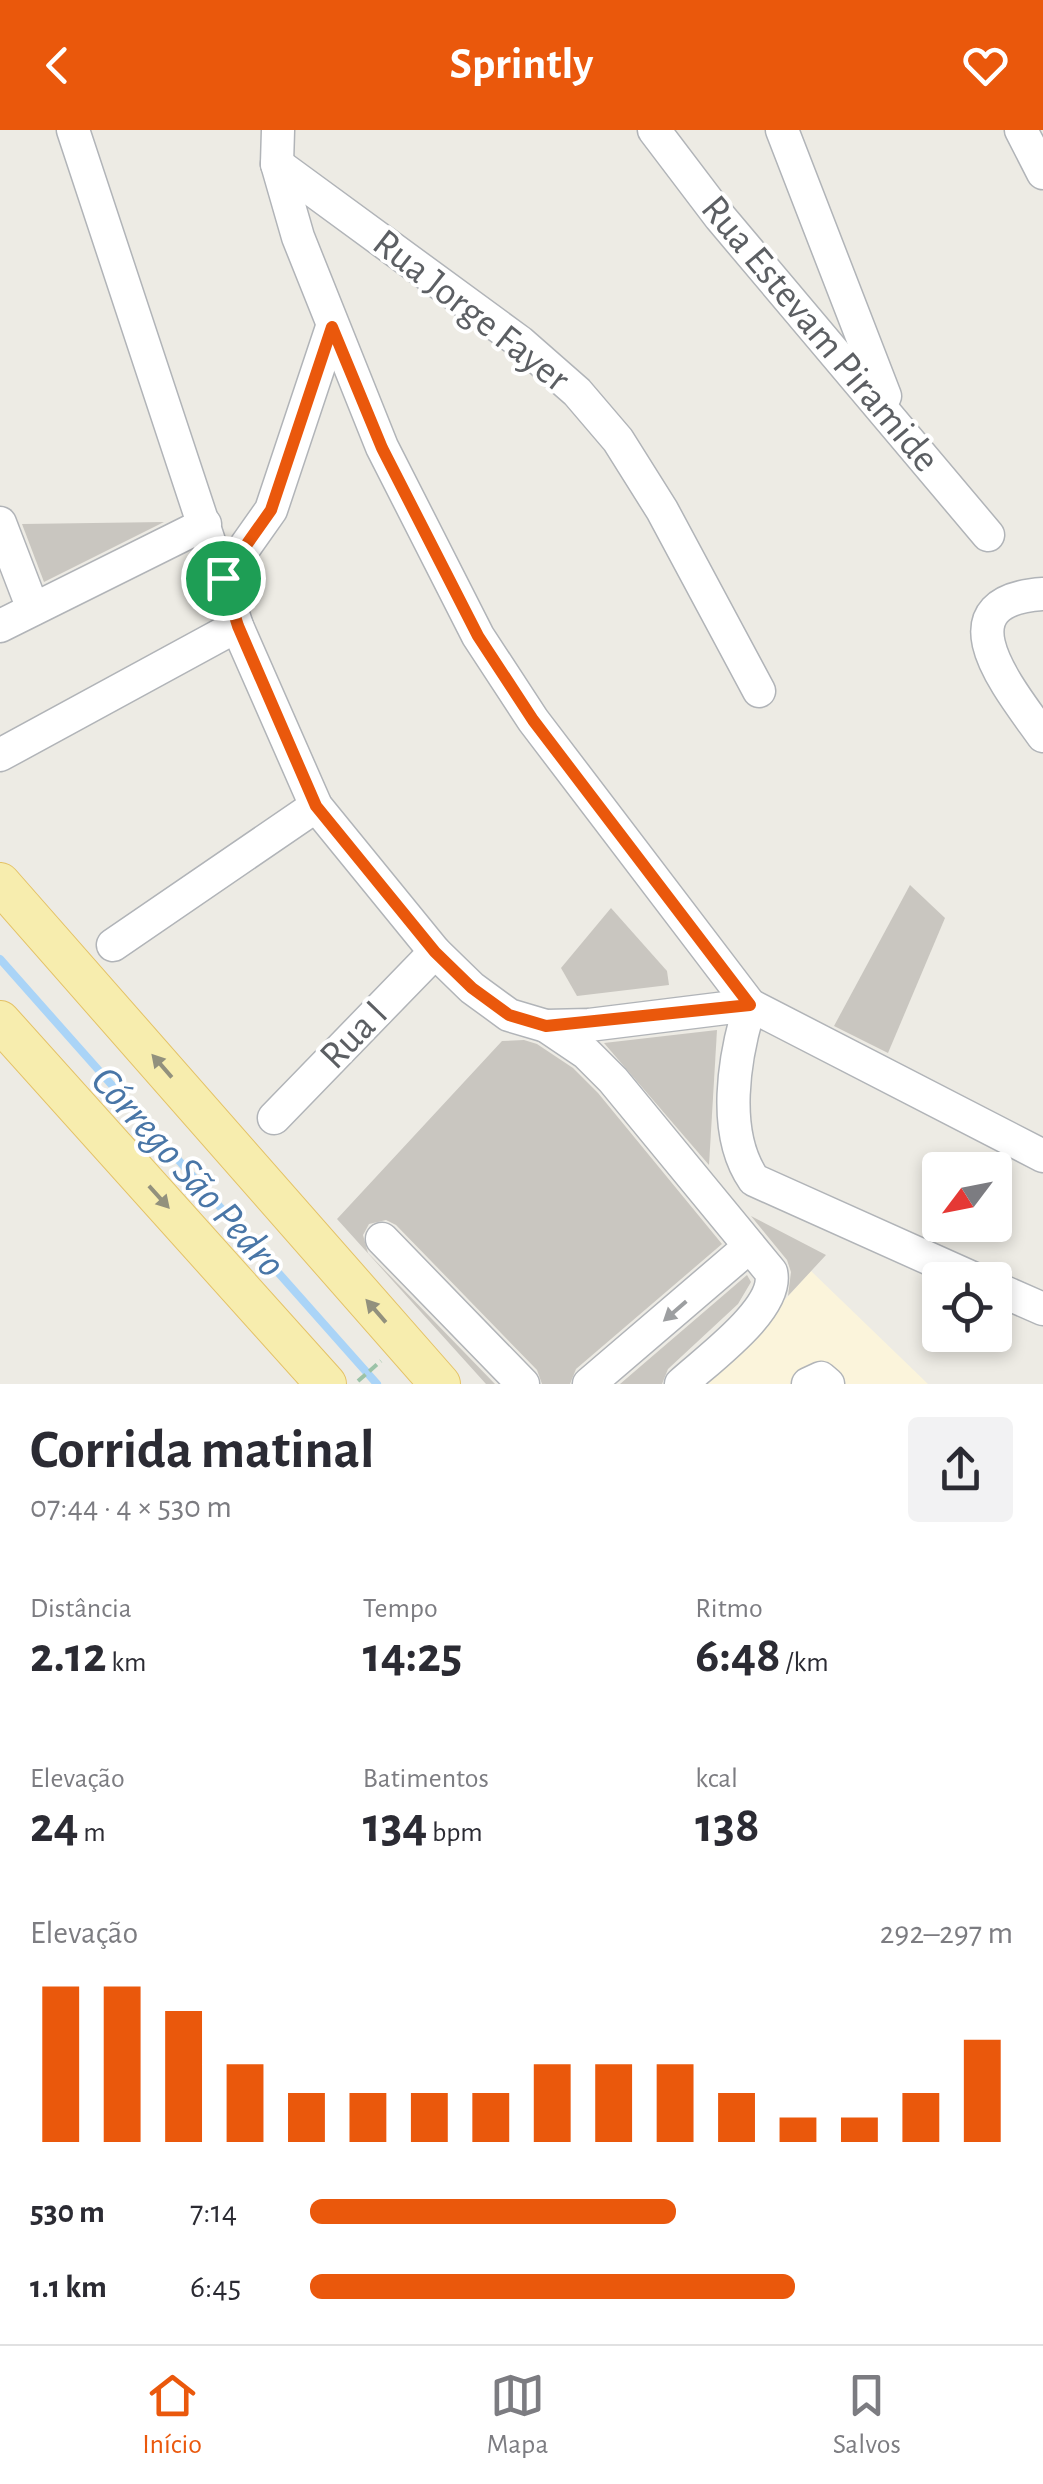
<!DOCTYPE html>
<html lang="pt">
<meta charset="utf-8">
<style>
:root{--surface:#fff;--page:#f2f2f3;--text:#2b2b33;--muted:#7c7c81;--line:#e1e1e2;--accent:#ea580c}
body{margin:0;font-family:"Alegreya Sans",sans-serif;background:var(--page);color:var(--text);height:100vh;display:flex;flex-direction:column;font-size:38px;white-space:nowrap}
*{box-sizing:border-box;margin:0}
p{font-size:32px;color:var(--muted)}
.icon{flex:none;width:55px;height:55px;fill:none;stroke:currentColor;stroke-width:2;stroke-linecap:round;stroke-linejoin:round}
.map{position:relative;height:1254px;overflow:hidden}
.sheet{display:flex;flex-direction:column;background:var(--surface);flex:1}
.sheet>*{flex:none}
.needle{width:65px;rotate:238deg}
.buttons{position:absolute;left:922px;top:1022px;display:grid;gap:20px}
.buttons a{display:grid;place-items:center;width:90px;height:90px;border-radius:10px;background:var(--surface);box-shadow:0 5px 15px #0003;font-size:50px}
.pin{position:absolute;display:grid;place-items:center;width:85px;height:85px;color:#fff;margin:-42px;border:5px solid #fff;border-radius:50%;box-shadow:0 2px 10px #0007}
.round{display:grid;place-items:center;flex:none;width:105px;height:105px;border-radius:10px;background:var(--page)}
.overview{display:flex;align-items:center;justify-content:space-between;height:170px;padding:0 30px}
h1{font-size:55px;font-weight:700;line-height:75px}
.metrics{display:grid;grid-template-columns:repeat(3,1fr);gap:15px;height:170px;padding:10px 30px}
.metrics div{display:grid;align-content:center}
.metrics b{font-size:50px;font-weight:700}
.metrics small{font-size:28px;font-weight:400}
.metrics p{font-size:28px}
.chart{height:280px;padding:20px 30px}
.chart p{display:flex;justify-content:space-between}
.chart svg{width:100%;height:180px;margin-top:10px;stroke:var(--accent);stroke-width:6}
ul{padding:0 30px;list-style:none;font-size:32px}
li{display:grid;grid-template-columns:160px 120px 1fr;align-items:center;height:75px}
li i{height:25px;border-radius:12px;background:var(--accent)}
header{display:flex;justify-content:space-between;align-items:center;height:130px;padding:0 30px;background:var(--accent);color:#fff;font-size:45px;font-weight:700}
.menu{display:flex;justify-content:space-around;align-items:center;height:140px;border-top:2px solid var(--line);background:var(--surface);font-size:28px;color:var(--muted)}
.menu a{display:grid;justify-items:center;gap:5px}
.menu .active{color:var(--accent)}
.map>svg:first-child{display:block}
.commercial{fill:#fbf4db}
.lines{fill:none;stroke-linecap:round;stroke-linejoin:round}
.stream{stroke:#aad4f7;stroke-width:8}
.building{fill:#c9c6c0}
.minor-casing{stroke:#b1b4b8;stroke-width:35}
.major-casing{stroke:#e4c266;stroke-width:42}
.path{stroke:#9cc3a8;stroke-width:4;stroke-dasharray:10 5;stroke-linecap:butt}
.minor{stroke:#fff;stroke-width:32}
.major{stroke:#f7edae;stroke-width:40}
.oneway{fill:#92917d}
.oneway2{fill:#9d9fa1}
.route-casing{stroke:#fff;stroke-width:20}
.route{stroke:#ea580c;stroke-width:12}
.labels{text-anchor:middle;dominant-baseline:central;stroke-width:8;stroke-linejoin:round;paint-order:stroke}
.street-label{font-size:40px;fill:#5c5f63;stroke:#fff}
.water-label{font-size:42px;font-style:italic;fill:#4976a7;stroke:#fff}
</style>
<header><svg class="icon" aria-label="back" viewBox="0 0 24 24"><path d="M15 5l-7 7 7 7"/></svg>Sprintly<svg class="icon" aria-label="heart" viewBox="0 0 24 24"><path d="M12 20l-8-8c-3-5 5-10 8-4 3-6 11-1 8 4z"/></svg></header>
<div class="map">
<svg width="1043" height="1254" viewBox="0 0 1043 1254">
<rect width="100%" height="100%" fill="#edebe4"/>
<!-- commercial -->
<polygon class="commercial" points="811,1141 928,1254 708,1254"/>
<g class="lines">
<!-- stream -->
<polyline class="stream" points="0,829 377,1254"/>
</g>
<!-- building -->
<g class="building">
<polygon points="164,392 44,452 22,394"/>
<polygon points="910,755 945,788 888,923 834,896"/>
<polygon points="611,778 667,841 669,855 577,866 561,838"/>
<polygon points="717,900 709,1035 604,913"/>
<polygon points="524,910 537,914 573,938 598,963 722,1114 576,1239 570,1254 542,1254 537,1240 396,1095 386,1090 369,1094 363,1105 368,1123 495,1254 486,1254 337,1089 502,911"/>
<polygon points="751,1086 826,1125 788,1166 791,1142 787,1130"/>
<polygon points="747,1145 751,1152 738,1174 668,1239 662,1254 620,1254"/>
</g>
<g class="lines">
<!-- minor casing -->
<g class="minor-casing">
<g id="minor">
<polyline points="73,0 237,496 316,676 435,822 472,858 509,885 546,896 589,895 750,875"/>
<polyline points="278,0 277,34 298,107 382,317 478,506 533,590 750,875 1043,1026"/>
<polyline points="654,0 720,87 988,405"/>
<polyline points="782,0 885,266"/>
<polyline points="1021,0 1043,43"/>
<polyline points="277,34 520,212 577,262 618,310 662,380 759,561"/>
<polyline points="0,393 33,479"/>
<polyline points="223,448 271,380 332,197"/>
<path d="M1043,464C935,471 1012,562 1043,606"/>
<polyline points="0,496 205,394"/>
<polyline points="0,625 237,496"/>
<polyline points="113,815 316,676"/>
<path d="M750,875C734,927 721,1003 754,1050L977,1150"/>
<path d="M546,896L586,923L613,950L771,1142C780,1178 707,1230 681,1254"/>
<polyline points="274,988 435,822"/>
<polyline points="382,1109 523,1254"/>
<polyline points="995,1158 1043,1179"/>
<polyline points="589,1254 749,1117"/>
<polyline points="808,1254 821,1248 828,1254"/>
</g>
</g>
<!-- major casing -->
<g class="major-casing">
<g id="major">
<polyline points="0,753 440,1254"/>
<polyline points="0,891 326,1254"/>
</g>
</g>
<!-- path -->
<polyline class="path" points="358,1251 381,1231"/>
<!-- minor -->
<use href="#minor" class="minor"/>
<!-- major -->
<use href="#major" class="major"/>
</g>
<!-- one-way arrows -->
<defs><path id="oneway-solid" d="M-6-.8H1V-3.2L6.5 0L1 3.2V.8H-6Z" transform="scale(2.5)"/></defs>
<g class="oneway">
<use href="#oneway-solid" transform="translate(162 936) rotate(-131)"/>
<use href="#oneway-solid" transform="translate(159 1067) rotate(48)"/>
<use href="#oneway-solid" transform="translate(376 1181) rotate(-131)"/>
</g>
<use class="oneway2" href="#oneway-solid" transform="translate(675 1181) rotate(139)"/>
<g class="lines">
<!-- route casing -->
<g class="route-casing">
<polygon id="route" points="332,197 382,318 478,506 533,590 750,875 546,896 509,885 472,858 435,822 316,676 238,496 223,448 271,380"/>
</g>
<!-- route -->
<use href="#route" class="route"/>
</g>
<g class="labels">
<!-- street labels -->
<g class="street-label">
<text transform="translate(471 181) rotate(38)">Rua Jorge Fayer</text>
<text transform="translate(820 204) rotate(50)">Rua Estevam Piramide</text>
<text transform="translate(354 905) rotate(-46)">Rua I</text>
</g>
<!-- water labels -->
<g class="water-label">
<text transform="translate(188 1042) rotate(48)">Córrego São Pedro</text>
</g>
</g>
</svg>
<div class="buttons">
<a><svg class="needle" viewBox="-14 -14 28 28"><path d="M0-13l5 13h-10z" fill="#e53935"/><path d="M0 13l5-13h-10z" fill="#7c7c81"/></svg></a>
<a><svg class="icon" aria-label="locate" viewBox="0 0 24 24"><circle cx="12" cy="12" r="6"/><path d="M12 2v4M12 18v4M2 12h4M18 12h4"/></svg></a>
</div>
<div class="pin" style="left:223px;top:448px;background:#1e9e55"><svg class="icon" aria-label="arrive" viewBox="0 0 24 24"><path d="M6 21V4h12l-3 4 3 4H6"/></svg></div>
</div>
<section class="sheet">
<div class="overview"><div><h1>Corrida matinal</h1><p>07:44 · 4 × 530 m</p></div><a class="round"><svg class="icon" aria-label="share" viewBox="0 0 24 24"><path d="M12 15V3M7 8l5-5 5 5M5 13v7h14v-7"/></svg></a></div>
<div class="metrics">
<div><p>Distância</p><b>2.12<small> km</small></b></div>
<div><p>Tempo</p><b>14:25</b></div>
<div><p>Ritmo</p><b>6:48<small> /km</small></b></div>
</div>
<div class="metrics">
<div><p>Elevação</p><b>24<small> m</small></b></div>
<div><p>Batimentos</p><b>134<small> bpm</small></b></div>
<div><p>kcal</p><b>138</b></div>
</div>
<div class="chart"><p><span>Elevação</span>292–297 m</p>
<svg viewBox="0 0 160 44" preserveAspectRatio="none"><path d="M5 44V6M15 44V6M25 44V12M35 44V25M45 44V32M55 44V32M65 44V32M75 44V32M85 44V25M95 44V25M105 44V25M115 44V32M125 44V38M135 44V38M145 44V32M155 44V19"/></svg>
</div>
<ul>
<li><b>530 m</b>7:14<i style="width:52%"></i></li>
<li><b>1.1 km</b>6:45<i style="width:69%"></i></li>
</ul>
</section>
<nav class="menu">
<a class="active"><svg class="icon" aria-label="home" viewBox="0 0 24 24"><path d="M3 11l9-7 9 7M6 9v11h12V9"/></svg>Início</a>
<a><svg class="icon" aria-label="map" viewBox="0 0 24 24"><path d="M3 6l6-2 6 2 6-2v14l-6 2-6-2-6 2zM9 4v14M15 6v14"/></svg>Mapa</a>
<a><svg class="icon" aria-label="saved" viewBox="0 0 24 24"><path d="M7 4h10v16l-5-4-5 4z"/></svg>Salvos</a>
</nav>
